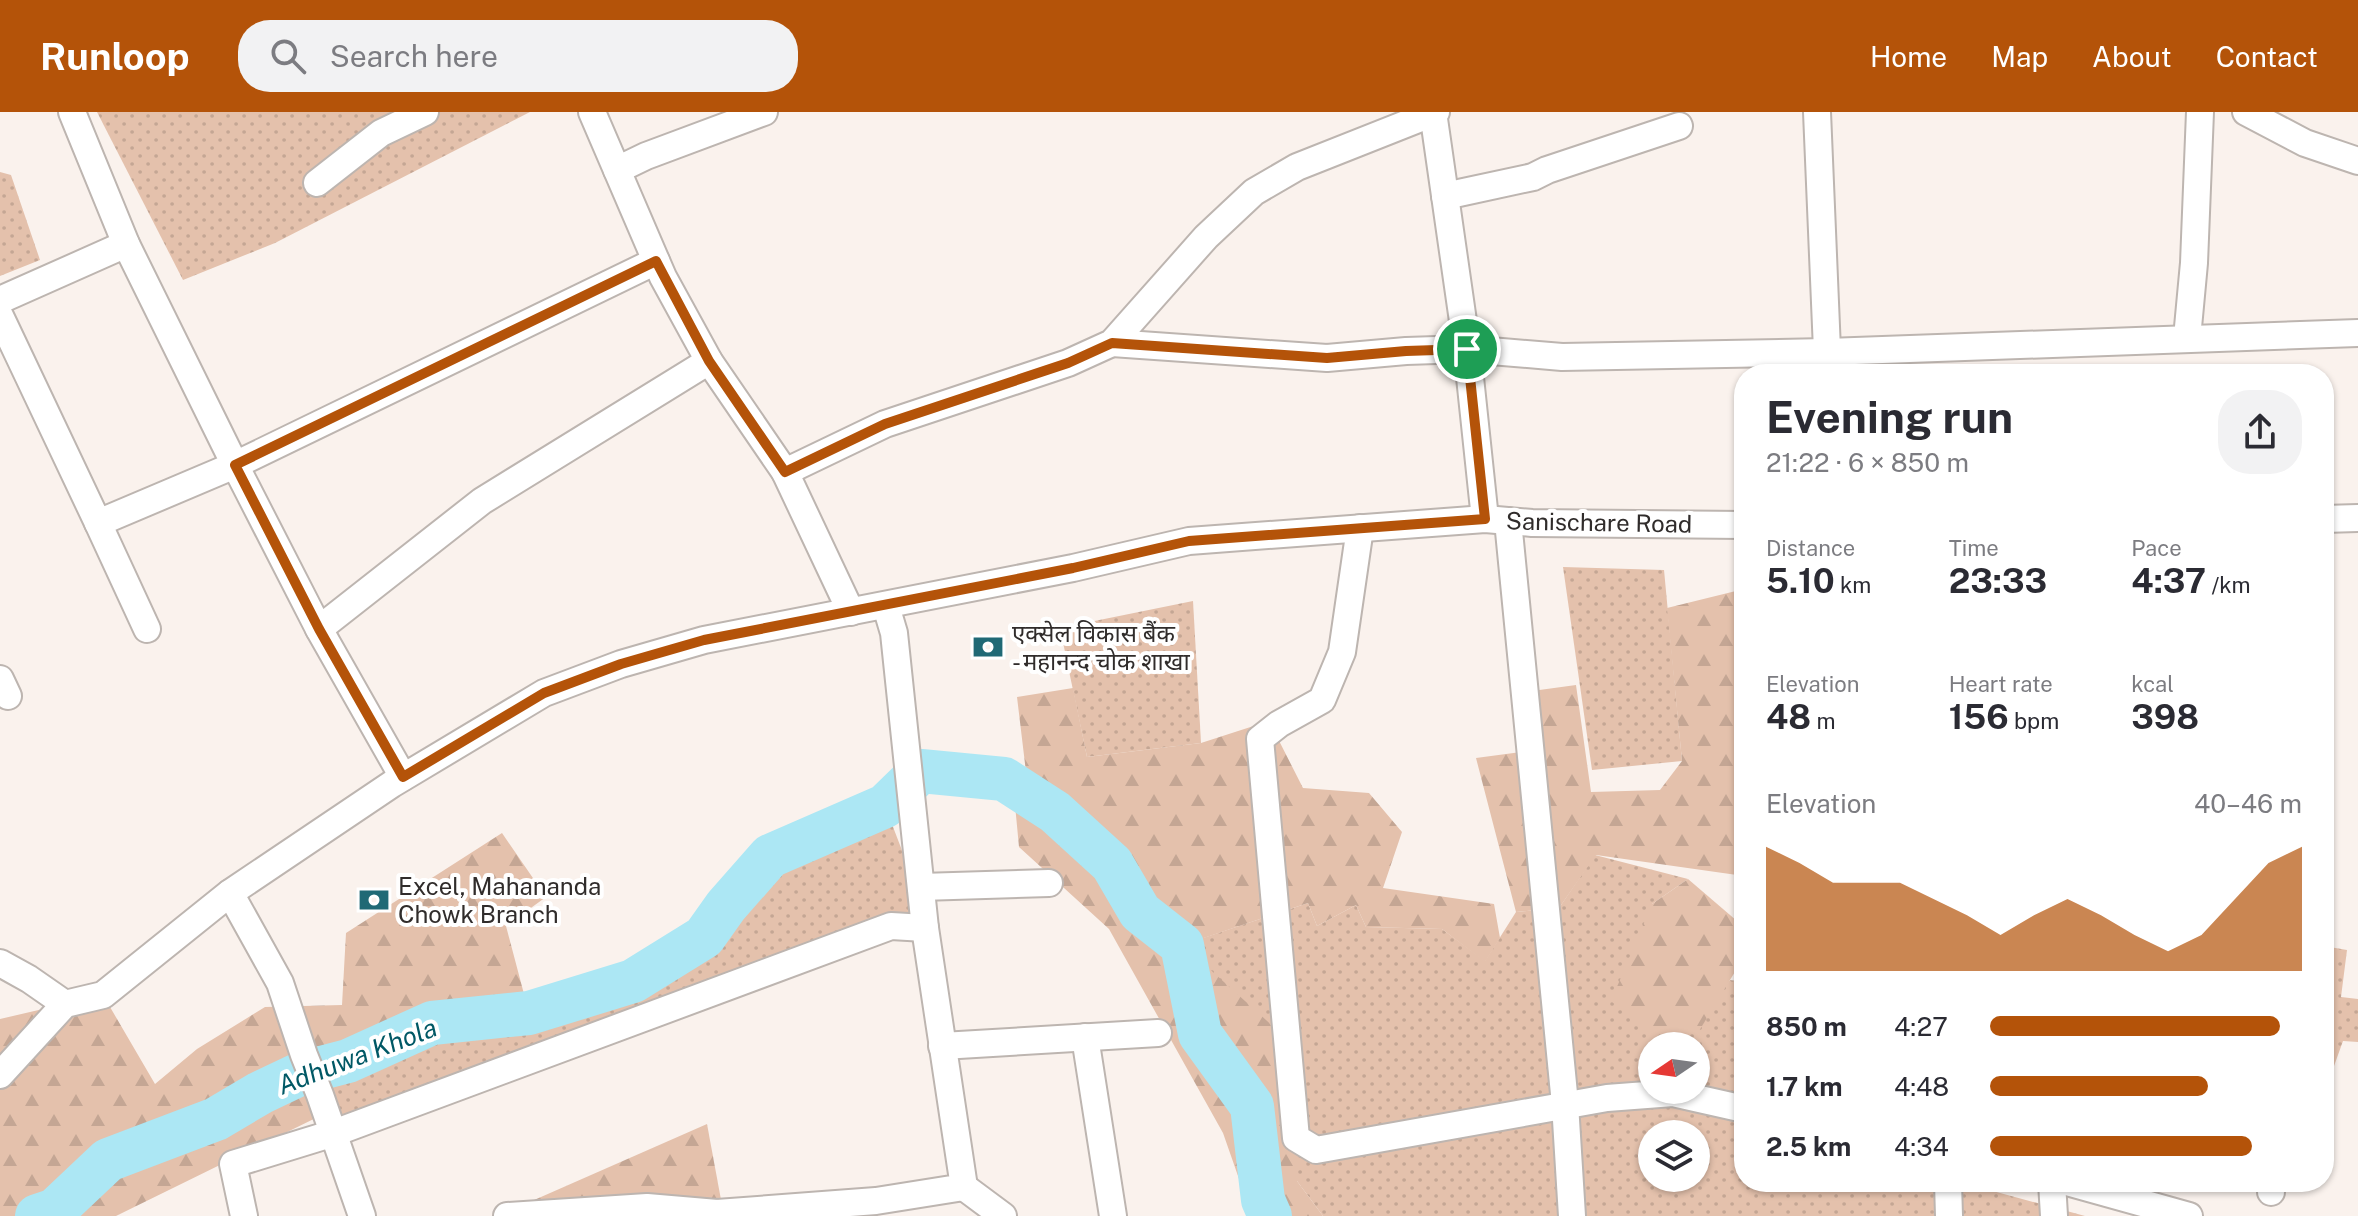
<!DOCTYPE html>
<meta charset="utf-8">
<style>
:root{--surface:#fff;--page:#f2f2f3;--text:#2b2b33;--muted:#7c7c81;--accent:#b45309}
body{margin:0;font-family:"Public Sans","Noto Sans Devanagari",sans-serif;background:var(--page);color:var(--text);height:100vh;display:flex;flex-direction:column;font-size:30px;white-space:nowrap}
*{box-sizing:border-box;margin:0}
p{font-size:26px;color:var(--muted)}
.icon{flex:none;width:44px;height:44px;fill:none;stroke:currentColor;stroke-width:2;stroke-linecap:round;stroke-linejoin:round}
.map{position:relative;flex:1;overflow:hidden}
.side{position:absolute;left:1734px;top:252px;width:600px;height:828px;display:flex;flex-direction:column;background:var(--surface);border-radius:32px;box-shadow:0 2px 6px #0004}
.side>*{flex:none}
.needle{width:52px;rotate:257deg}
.fabs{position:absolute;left:1638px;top:920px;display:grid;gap:16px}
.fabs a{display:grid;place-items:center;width:72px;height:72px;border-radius:50%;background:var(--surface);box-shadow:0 2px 6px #0004;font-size:40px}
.pin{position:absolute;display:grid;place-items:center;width:68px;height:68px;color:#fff;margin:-34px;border:4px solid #fff;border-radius:50%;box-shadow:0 2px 8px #0007}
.round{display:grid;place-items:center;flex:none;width:84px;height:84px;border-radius:32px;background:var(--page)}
.head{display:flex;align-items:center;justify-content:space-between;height:136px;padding:0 32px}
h1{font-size:44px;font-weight:700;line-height:60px}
.stats{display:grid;grid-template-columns:repeat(3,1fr);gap:12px;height:136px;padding:8px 32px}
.stats div{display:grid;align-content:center}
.stats b{font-size:34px;font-weight:700}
.stats small{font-size:22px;font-weight:400}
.stats p{font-size:22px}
.chart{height:224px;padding:16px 32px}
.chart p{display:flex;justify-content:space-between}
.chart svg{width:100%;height:144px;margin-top:8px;fill:var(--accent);opacity:.7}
ul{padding:0 32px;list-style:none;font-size:26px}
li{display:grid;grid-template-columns:128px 96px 1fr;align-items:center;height:60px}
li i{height:20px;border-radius:10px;background:var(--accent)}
header{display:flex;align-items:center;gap:48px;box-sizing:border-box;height:112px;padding:0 40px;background:var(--accent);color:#fff}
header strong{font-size:38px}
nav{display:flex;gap:44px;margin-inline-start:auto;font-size:28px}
.search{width:560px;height:72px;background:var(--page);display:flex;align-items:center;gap:20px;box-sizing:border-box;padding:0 28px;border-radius:32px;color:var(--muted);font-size:30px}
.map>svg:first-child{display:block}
.grass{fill:url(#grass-dots);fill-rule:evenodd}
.forest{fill:url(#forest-firs)}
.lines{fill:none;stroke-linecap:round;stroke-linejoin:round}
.river{stroke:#ace7f4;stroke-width:44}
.minor-casing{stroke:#bdb5b0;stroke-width:30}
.minor{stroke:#fff;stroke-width:26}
.route-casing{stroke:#fff;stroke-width:16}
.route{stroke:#b45309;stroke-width:10}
.labels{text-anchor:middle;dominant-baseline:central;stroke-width:8;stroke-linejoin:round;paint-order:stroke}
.street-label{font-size:24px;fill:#302c2b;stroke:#fff}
.poi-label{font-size:24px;fill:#302c2b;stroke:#fff;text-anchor:start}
.water-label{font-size:26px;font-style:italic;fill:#005865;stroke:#fff}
</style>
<header>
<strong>Runloop</strong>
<div class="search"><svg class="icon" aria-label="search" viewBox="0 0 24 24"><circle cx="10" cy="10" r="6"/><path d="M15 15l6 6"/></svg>Search here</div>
<nav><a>Home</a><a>Map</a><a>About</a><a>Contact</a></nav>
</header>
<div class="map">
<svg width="2358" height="1104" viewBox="0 0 2358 1104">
<defs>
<pattern id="grass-dots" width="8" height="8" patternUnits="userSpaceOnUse" patternTransform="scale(2)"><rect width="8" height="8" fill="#e4c1ac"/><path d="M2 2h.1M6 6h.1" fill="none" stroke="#c4a694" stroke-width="1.8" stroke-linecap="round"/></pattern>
<pattern id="forest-firs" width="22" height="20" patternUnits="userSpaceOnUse" patternTransform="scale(2)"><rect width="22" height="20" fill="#e4c1ac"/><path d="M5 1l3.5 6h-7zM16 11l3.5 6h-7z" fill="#c4a694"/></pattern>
</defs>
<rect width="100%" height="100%" fill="#faf2ed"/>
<!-- grass -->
<g class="grass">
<polygon points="97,0 530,0 275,131 183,168"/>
<polygon points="0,60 11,63 40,148 0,164"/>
<polygon points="1563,455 1664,458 1682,649 1592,658"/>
<polygon points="1193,489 1201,631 1087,645 1060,516"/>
<polygon points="885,694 903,741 925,816 334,1021 320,983 432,911 529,901 633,869 819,721"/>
<path d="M1595,743L1688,767L1652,792L1687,919L1730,868L1744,870V1070H1960L2085,1104H1323L1297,1069V957L1182,833L1308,791L1317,814L1356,793L1366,815L1442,817L1485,849L1516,800L1559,796ZM1652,934H1696V978H1652ZM1652,1022H1696V1066H1652Z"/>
<polygon points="2324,834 2347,838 2341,885 2358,887 2358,930 2343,929 2329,968 2324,967"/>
</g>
<!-- forest -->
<g class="forest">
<polygon points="1744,477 1744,764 1596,743 1559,796 1516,800 1476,646 1521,640 1532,579 1576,573 1591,680 1660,678 1682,649 1667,496"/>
<polygon points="1073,576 1087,645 1201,631 1269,609 1303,676 1369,681 1402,720 1383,776 1494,792 1500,826 1485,850 1442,817 1366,815 1356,793 1317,814 1308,791 1183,833 1276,917 1297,957 1297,1069 1323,1104 1252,1104 1223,1021 1109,817 1019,735 1012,661 1026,660 1017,585"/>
<polygon points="502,721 546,785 506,814 529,901 432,911 321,982 326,1001 116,1104 0,1104 0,907 103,883 155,972 197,937 265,895 342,893 346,821"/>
<polygon points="1688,767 1744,815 1744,845 1699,919 1652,922 1611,889 1652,792"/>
<polygon points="707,1012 724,1104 498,1104"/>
</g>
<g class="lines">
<!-- river -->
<polyline class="river" points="37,1104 55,1098 108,1048 216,1007 260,981 302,961 348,949 432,911 529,901 633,869 704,825 726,794 770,744 885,694 921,659 1004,667 1055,700 1112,752 1140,800 1182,833 1200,922 1252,994 1263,1088 1270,1104"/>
<!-- minor casing -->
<g class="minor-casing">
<g id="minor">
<polyline points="592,0 663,165 709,249 785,360 851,500"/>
<polyline points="1433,0 1467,237 1485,407"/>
<polyline points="1817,0 1828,262"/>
<polyline points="2246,0 2305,31 2358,49"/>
<polyline points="617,58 646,44 764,0"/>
<polyline points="317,71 381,21 425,0"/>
<polyline points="1445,84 1533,65 1547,58 1679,14"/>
<polyline points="0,188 126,132"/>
<polyline points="0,204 98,411 235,353 126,132 72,0"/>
<polyline points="2187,226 2194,151 2200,0"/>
<polyline points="1112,231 1327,246 1406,239 1467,237 1562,245 1827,240 2358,221"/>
<polyline points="785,360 885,312 1068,251 1112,231 1206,125 1254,80 1297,55 1436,0"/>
<polyline points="2324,407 2358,406"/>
<polyline points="1508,409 1565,992 1572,1104"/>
<polyline points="98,411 147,517"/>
<polyline points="1360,416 1342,540 1322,588 1279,612 1260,627 1296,1026 1316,1038 1607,986 1673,981 1744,997"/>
<polyline points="319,517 482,389 709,249"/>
<polyline points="0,567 8,584"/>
<polyline points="403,665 319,517 235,353 656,149"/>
<polyline points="921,775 1049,771"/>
<polyline points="230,781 280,871 304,943 320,983 362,1104"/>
<polyline points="0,851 29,867 65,892"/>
<polyline points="1085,925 1113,1104"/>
<polyline points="942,934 1158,921"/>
<polyline points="0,963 65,892 103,883 230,781 392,672 544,581 621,552 704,528 1073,456 1189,429 1485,407 1532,411 1744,413"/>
<polyline points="1948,1070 1949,1104"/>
<polyline points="2052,1070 2054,1104"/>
<polyline points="2067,1070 2189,1104"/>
<polyline points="2271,1070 2271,1080"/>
<polyline points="964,1075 1003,1104"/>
<polyline points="244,1104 233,1052 334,1021 891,814 925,816"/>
<polyline points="507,1104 647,1095 717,1101 876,1089 964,1075 925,816 894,521 886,494"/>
</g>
</g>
<!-- minor -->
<use href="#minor" class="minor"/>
</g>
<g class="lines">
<!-- route casing -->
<g class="route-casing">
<polygon id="route" points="656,149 709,249 785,360 885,312 1068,251 1112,231 1327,246 1406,239 1467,237 1485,407 1189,429 1073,456 704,528 621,552 544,581 403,665 319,517 235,353"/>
</g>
<!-- route -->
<use href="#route" class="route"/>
</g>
<!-- icons -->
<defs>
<g id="bank-bare" transform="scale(2.4)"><path d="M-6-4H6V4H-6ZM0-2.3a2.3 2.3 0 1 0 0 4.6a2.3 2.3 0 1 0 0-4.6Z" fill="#206975" stroke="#fff" stroke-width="2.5" paint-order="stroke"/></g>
</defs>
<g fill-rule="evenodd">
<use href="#bank-bare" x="988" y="535"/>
<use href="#bank-bare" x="374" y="788"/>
</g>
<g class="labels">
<!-- street labels -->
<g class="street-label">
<text transform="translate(1599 410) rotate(1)">Sanischare Road</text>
</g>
<!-- poi labels -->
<g class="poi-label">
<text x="1012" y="521">एक्सेल विकास बैंक<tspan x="1012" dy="28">- महानन्द चोक शाखा</tspan></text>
<text x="398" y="774">Excel, Mahananda<tspan x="398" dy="28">Chowk Branch</tspan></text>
</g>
<!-- water labels -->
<g class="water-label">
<text transform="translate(357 944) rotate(-21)">Adhuwa Khola</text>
</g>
</g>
</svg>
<div class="fabs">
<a><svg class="needle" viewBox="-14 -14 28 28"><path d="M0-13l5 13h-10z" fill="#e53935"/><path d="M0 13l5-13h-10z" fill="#7c7c81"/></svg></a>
<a><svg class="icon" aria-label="layers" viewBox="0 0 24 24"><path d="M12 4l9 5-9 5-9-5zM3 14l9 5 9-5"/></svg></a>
</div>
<div class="pin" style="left:1467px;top:237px;background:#1e9e55"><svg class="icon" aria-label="arrive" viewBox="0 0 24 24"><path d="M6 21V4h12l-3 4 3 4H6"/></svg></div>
<section class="side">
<div class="head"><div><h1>Evening run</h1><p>21:22 · 6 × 850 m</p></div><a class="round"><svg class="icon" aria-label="share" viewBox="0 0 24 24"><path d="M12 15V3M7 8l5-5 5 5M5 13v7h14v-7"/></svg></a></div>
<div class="stats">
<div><p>Distance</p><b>5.10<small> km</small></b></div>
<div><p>Time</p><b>23:33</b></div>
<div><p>Pace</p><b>4:37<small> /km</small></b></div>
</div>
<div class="stats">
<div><p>Elevation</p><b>48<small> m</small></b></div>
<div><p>Heart rate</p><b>156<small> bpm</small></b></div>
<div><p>kcal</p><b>398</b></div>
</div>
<div class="chart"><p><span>Elevation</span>40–46 m</p>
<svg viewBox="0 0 160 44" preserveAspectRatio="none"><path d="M0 44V6L10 11L20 17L30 17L40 17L50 22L60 27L70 33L80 27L90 22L100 27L110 33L120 38L130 33L140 22L150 11L160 6V44z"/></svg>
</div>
<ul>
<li><b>850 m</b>4:27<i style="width:93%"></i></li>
<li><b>1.7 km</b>4:48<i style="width:70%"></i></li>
<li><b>2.5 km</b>4:34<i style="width:84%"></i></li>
</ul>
</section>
</div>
